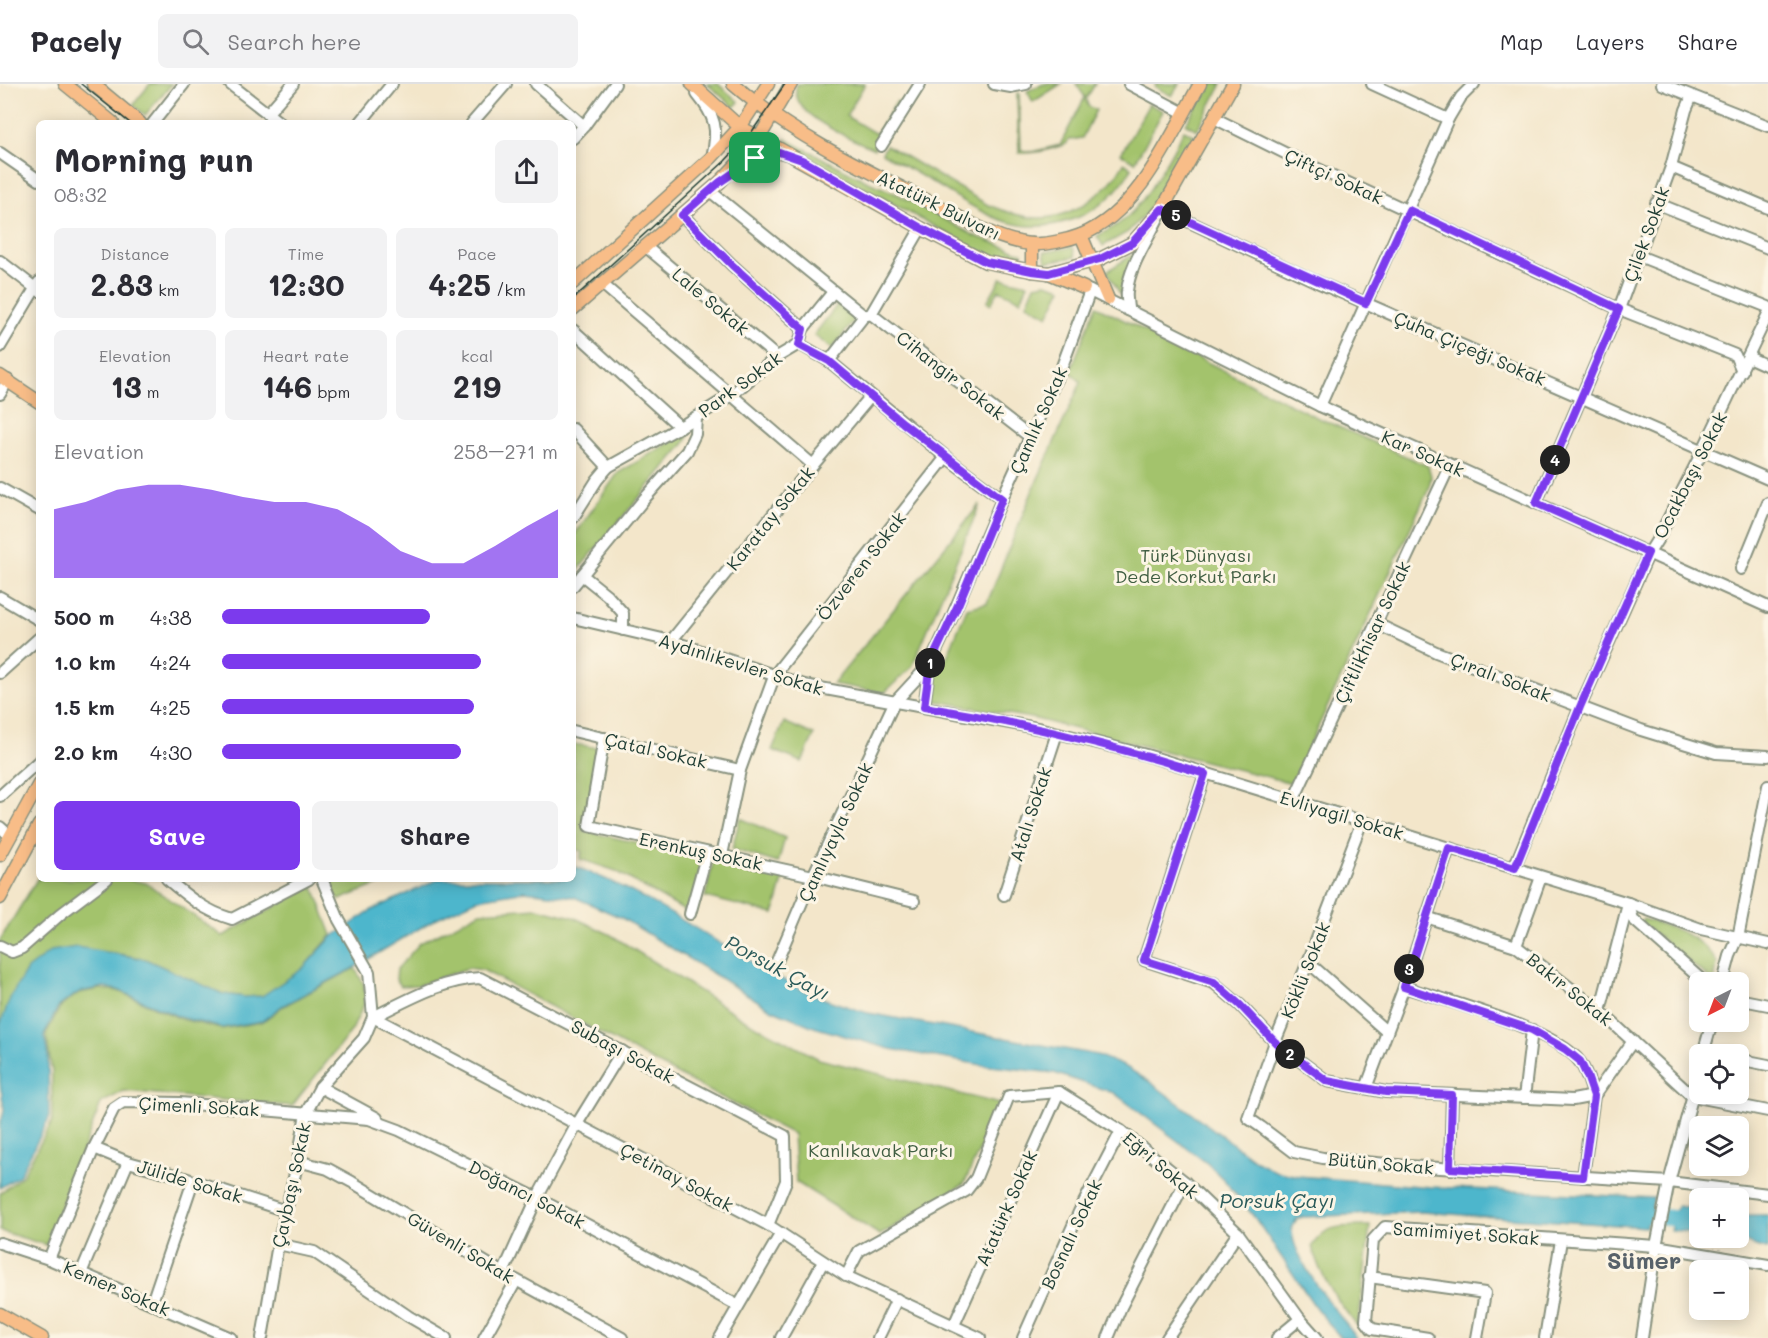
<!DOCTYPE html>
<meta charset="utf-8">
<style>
:root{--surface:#fff;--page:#f2f2f3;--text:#2b2b33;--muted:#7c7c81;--line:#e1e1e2;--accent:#7c3aed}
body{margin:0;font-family:Mali,sans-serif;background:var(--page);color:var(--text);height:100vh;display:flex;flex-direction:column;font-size:22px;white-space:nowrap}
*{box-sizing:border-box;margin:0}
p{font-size:20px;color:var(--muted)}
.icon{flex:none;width:33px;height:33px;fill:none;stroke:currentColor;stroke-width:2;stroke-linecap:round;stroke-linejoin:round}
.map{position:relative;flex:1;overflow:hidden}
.drawer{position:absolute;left:36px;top:36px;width:540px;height:762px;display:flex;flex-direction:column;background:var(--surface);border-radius:9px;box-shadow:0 3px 15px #0003}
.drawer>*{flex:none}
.needle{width:39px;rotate:222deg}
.tools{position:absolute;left:1689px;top:888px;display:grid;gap:12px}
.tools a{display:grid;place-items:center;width:60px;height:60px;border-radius:9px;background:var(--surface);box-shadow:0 3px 15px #0003;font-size:30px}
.pin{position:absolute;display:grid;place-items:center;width:51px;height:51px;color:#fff;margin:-26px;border-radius:12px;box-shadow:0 3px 9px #0006}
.km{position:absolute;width:30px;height:30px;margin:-15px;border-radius:50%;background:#222;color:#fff;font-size:16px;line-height:30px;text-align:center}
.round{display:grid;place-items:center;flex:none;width:63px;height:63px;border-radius:9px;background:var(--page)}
.head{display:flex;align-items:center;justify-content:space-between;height:102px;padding:0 18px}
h1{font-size:33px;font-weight:800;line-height:45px}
.metrics{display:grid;grid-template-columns:repeat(3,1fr);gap:9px;height:102px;padding:6px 18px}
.metrics div{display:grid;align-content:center;border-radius:9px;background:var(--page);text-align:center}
.metrics b{font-size:30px;font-weight:800}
.metrics small{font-size:16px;font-weight:400}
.metrics p{font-size:16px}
.chart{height:168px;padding:12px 18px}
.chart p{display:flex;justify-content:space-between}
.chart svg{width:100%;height:108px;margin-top:6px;fill:var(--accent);opacity:.7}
.action{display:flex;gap:12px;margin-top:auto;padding:12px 18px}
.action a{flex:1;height:69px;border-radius:9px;background:var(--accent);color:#fff;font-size:24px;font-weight:800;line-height:69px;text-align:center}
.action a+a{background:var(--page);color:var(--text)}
ul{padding:0 18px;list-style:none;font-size:20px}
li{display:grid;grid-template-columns:96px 72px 1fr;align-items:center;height:45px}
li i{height:15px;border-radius:8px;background:var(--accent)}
header{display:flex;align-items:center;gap:36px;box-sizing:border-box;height:84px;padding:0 30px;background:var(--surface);border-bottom:2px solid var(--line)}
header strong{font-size:28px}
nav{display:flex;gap:33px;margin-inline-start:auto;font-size:21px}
.search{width:420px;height:54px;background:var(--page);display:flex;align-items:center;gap:15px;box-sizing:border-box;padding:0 21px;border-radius:9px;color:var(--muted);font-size:22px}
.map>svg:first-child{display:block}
.green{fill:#a3c36c;stroke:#618050;stroke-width:1.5}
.water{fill:#4eb6cc;stroke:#367a80;stroke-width:1.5}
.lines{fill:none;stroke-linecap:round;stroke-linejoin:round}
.river{stroke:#4eb6cc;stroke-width:16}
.minor-casing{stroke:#89927f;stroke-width:14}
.major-casing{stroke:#89927f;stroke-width:15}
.minor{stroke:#fff;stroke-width:10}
.major{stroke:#f8bd88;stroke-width:12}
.tram{stroke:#1f3d34;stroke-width:1.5}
.route-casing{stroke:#fff;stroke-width:12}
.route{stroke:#7c3aed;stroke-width:8}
.labels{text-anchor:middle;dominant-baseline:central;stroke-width:6;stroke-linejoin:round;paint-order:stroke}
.street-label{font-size:18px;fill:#1f3d34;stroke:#fcf5e5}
.park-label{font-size:18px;fill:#405e42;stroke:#fcf5e5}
.water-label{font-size:20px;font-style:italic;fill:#2b5b5a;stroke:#fcf5e5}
.district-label{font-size:24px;font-weight:bold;fill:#58626a;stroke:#fcf5e5}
</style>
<header>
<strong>Pacely</strong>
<div class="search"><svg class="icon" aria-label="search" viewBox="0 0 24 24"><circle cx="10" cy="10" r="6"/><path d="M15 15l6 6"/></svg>Search here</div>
<nav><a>Map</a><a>Layers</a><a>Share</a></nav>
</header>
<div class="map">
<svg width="1768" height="1254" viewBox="0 0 1768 1254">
<rect width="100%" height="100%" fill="#fcf5e5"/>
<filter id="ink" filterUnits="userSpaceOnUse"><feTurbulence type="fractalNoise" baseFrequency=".0167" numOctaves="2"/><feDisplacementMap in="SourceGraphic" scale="12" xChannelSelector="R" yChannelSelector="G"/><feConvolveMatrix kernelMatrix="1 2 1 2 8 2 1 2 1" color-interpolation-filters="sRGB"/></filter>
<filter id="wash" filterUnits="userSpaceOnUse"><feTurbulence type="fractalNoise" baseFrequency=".008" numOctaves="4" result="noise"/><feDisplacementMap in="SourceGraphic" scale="24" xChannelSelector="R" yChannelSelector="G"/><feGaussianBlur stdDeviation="1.35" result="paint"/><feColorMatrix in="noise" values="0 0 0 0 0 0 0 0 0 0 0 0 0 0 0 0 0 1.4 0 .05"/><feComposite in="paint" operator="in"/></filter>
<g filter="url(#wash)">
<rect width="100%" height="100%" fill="#f3e6ca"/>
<!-- green -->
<g class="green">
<polygon points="150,0 172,0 145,31 133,21"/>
<polygon points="707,0 718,0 739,18 734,23"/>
<path d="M797,0H865L846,32L876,50L897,17L902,20L874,65C853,55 786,31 797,0Z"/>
<polygon points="1044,0 1061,0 1033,18 1027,7"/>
<path d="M1076,0H1095L1086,15L1088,22L1096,26L1082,54L1069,56L1066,60C1050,66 1036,70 1019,69L1017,9H1019L1021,66L1032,68L1060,61L1085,13Z"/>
<polygon points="1156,0 1179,0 1172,12 1155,3"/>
<polygon points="1209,0 1222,0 1197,46 1186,40"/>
<polygon points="1149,20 1163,27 1135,78 1121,70"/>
<path d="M1184,46L1194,51L1160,110L1146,129L1128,148L1103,162L1097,152C1105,148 1114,144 1121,138C1147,119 1168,74 1184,46Z"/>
<polygon points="786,55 866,97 899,111 975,152 1022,169 1020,178 987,171 971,163 784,59"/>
<path d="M886,61L988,121C1003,127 1020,133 1037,134C1072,135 1108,109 1124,79L1132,84C1120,105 1102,123 1079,133C1023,156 989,133 942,104C922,92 902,81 882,69Z"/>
<polygon points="1073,163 1075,173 1046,178 1044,168"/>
<polygon points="1137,168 1123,215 1107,187"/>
<polygon points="1001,194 1028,200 1021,216 999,206 991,220 987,218"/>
<polygon points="1046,199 1062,204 1048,232 1027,220 1035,201"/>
<polygon points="837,221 855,235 832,265 814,251"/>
<polygon points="1096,222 1314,332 1428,382 1431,392 1429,404 1292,699 1036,635 931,616 936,587 942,585 967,524 987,519 1032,408 1081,298 1070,288"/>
<polygon points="686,349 688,353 685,359 573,492 573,453 618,389"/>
<polygon points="980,420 912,583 884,609 833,600"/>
<polygon points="784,638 814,651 802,678 772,666"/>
<polygon points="573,660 599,664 584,747 706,774 690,830 616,787 580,775 582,767 573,765"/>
<polygon points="740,734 785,754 778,779 732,765"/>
<polygon points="714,774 784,792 774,830 705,813"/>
<polygon points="39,792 39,795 125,795 146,799 223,852 313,801 332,851 302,885 263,912 245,913 223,910 145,875 109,868 0,941 0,856"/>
<polygon points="327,795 392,795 339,816"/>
<polygon points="537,824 573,833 611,851 745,936 819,975 1000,1020 964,1100 880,1151 796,1098 793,1050 688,996 496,893 483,886 468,884 419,901 401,902 396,895 397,885 420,859 480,828"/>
<path d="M1643,835C1672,843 1701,851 1717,879L1714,898L1641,838Z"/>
<polygon points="355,884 364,901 365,918 352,946 292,1022 124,1007 101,1019 46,1161 0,1147 0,1109 22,1092 52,1038 52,988 46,950 60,923 79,909 100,905 118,907 181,935 221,945 262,938 282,923"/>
<path d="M1370,1142L1358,1243C1339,1220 1319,1192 1312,1162C1327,1138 1345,1143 1370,1142Z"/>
</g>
<!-- water -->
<g class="water">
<path d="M573,782C655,811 725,868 803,906C824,916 846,922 868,929L1097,971L1126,983L1150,998L1256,1077L1275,1087L1298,1092L1431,1103L1654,1114L1646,1143L1421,1128L1302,1133L1297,1135C1294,1139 1292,1142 1292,1147C1293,1176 1339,1231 1357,1254H1341L1316,1224L1255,1134L1225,1097L1208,1080L1114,1009L1054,989L982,981L890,965L814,943L771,925L622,834L574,813L525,807L478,815L435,835L352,885L282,922L262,937L222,944L180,933L118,906L104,903L79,908L58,923L44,951L48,972L49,1035L19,1092L0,1104V1041L4,1026L0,998V941L11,912L27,885L51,867L77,863L145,875L223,910L245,913L262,912L302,885L332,853L372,826L439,795H573Z"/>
<polygon points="1677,1122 1699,1125 1699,1150 1671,1146"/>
<path d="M1739,1131H1768V1165C1755,1164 1744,1155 1731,1154H1738Z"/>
</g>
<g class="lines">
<!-- river -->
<polyline class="river" points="1629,1128 1700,1138"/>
</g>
</g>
<g filter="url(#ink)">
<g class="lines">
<!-- minor casing -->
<g class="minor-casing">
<g id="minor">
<polyline points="230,0 280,39"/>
<polyline points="536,0 584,42"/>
<polyline points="994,0 1011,3 1026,0"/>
<polyline points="1129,0 1184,29"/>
<polyline points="1372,0 1448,35"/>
<polyline points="1662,0 1768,42"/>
<path d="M697,10C715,32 719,45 712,73"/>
<polyline points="267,30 293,0"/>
<polyline points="1214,34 1299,76 1619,225 1735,271 1742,287"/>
<polyline points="153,39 184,0"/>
<polyline points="360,39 392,0"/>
<polyline points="472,39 506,0"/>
<polyline points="573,54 584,42 615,0"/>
<polyline points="881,62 920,0"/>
<polyline points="0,69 39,96"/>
<polyline points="1671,83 1768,124"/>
<path d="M735,87C750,77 768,63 786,70"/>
<polyline points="710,107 864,232"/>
<polyline points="1656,119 1768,164"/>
<polyline points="682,131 732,181 803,245 799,260"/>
<polyline points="645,162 777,273"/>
<polyline points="1639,172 1768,223"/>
<polyline points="0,177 39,207"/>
<polyline points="601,199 813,381"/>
<polyline points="1084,204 1320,322 1768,523"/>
<path d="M1128,226C1128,220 1126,213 1127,207C1130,178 1152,151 1162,125L1315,197L1768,395"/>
<polyline points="871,230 1030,353"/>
<polyline points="803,245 833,208"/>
<polyline points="573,246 680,343"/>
<polyline points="0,263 39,198"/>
<polyline points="1748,273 1768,282"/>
<polyline points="829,277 864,232 871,230 921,144"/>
<polyline points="0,310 8,296"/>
<polyline points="1320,322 1448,35 1461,13 1474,0"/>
<polyline points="573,345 608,383"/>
<polyline points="0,404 39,426"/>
<polyline points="1536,419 1619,225 1671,83 1686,26 1692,12"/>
<polyline points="573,434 597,396 608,383 680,343 730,312 777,273 799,260 829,277 946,373 1002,415"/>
<polyline points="1741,485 1768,419"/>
<polyline points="582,491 607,511 623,529 623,546"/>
<polyline points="573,502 645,414 687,367 695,350 696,333"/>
<polyline points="0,513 39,536"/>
<polyline points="573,534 671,557 804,601 1042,645 1146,671 1628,819 1701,845 1768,860"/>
<polyline points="1377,540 1436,568 1641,646 1716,669 1768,672"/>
<polyline points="671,557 813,381 871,312"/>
<polyline points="0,589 39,554"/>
<polyline points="924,623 930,580"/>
<polyline points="573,647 740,686"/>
<polyline points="604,654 589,742 813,792 914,817"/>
<polyline points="1205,690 1144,876 1214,899 1240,921 1275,958 1327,997 1386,1008 1573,1016 1594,1012"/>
<polyline points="0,712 39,677"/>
<polyline points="1294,715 1450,381"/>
<polyline points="1362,737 1308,878 1275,958 1248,1034 1261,1043 1294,1068 1323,1074 1408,1082 1669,1098 1768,1110"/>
<polyline points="0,743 10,752"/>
<polyline points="722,771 740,686 775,590 946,373"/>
<polyline points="1514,784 1580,623 1649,469 1659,453 1703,366 1768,230"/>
<path d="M167,795C188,813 205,827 232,835L309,795"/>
<polyline points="1004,811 1057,649"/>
<polyline points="1628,819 1633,835 1704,898"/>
<polyline points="690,830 707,769"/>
<polyline points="1426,833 1516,862 1600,927 1692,1012 1768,1027"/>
<polyline points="0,862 12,868 22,864 62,829 107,795"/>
<polyline points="1516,862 1541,793"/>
<polyline points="777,877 813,792 894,619 930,580 952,533 1002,415 1061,285 1090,207"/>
<polyline points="1308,878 1387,948"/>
<polyline points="1723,898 1730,872 1738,854 1768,702"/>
<path d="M1404,903C1444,916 1557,946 1580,978C1587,988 1590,1001 1594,1012"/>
<polyline points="1738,915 1768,921"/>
<polyline points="1600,927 1628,820"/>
<polyline points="373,933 768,1141 846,1192 980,1254"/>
<path d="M373,933C408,916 441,896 480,894L785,1052L786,1097L768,1141"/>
<polyline points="1703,970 1712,938"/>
<polyline points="1738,975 1768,981"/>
<polyline points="320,1003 377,1034"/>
<polyline points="1366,1004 1404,903 1449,764"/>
<polyline points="1059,1008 1121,1047 1185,1098 1238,1149 1300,1235 1317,1254"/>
<polyline points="1524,1014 1532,946"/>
<polyline points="94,1064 128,1078 172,1090 286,1127"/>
<polyline points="298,1077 328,1085 352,1098 503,1189 622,1254"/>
<polyline points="1450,1085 1452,1011"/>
<polyline points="1583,1093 1594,1012 1633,957"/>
<polyline points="0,1159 49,1175 231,1254"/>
<polyline points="278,1160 314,1168 408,1232 446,1254"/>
<polyline points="49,1175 94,1064 114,1024 123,1018 180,1019 369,1035 399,1046 537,1114 737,1221"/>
<polyline points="81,1189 128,1078"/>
<polyline points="503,1189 537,1114 577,1040 622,967"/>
<polyline points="846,1192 859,1167 966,1107 976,1094 1009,1012 1059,1008"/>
<polyline points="1369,1193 1485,1209 1477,1254"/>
<polyline points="152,1218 193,1097"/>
<polyline points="954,1241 1059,1008"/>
<polyline points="262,1254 278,1160 298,1077 306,1029 320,1003 364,954 373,933 369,888 339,836 322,795"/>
<polyline points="484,1254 516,1197"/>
<polyline points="720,1254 781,1149"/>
<polyline points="781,1254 823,1178"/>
<polyline points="878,1254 897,1215"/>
<polyline points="1023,1254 1079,1128 1121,1047"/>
<polyline points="1108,1254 1121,1223 1185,1098"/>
<polyline points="1167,1254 1238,1149"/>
<polyline points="1277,1254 1300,1235"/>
<polyline points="1428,1254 1372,1245 1366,1237 1373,1156 1385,1143 1656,1162 1768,1181"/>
<polyline points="1545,1254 1561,1156"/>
<polyline points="1642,1254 1656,1162 1669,1098 1700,985"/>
</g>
</g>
<!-- major casing -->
<g class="major-casing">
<g id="major">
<polyline points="65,0 113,39"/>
<polyline points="93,0 140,39"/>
<polyline points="692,0 740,43 751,49 921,144 986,178 1032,187 1049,189 1100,175 1132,159 1162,125 1233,0"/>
<path d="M733,0C794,53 868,87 940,123C967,137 1001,158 1032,160C1046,161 1068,156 1081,151C1139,128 1171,51 1200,0"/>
<polyline points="1081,151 1108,215"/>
<polyline points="1032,187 1032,160"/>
<polyline points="1049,189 1084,204"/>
<polyline points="573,199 712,73 740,43 768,0"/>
<polyline points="573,225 720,98 744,73 759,54 791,0"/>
<polyline points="0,292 39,318"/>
<polyline points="0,771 39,700"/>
<polyline points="0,814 39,741"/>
<polyline points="0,1230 42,1254"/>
</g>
</g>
<!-- minor -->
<use href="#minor" class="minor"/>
<!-- major -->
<use href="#major" class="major"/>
<!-- tram -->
<g class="tram">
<polyline points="81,0 130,39"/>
<polyline points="573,215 725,77 751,49 785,0"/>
</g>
</g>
</g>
<g class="lines" filter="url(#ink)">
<!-- route casing -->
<g class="route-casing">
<path id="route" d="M779,68L802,76L921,144L986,178L1032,187L1049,189L1100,175L1132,159L1162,125L1366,219L1409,126L1619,225L1536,419L1648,469L1580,623L1515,784L1449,764L1404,903L1532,946L1565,965L1580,977L1587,992L1594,1012L1583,1093L1450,1084L1452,1011L1386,1008L1327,997L1275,958L1240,921L1214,898L1144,876L1205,690C1113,661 1019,638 924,623L930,580L958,521L1002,415L903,339L829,277L799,261L803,245L732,181L682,131L720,98L755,74Z"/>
</g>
<!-- route -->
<use href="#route" class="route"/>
</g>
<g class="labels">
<!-- street labels -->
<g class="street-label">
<text transform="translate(1334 92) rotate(25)">Çiftçi Sokak</text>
<text transform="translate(939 121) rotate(26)">Atatürk Bulvarı</text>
<text transform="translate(1646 150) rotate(-70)">Çilek Sokak</text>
<text transform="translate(711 217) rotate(40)">Lale Sokak</text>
<text transform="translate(1470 264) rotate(23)">Çuha Çiçeği Sokak</text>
<text transform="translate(951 291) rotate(38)">Cihangir Sokak</text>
<text transform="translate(740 300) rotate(-36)">Park Sokak</text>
<text transform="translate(1038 336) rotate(-66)">Çamlık Sokak</text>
<text transform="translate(1423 369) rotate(24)">Kar Sokak</text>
<text transform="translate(1690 391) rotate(-63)">Ocakbaşı Sokak</text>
<text transform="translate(770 434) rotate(-51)">Karatay Sokak</text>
<text transform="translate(861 482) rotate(-52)">Özveren Sokak</text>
<text transform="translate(1372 548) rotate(-65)">Çiftlikhisar Sokak</text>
<text transform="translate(741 580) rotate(17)">Aydınlıkevler Sokak</text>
<text transform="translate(1501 593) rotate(21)">Çıralı Sokak</text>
<text transform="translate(656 666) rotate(13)">Çatal Sokak</text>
<text transform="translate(1030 730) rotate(-72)">Atalı Sokak</text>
<text transform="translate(1342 731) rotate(17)">Evliyagil Sokak</text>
<text transform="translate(835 748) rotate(-65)">Çamlıyayla Sokak</text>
<text transform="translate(701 767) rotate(12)">Erenkuş Sokak</text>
<text transform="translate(1305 886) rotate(-68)">Köklü Sokak</text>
<text transform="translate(1570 905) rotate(39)">Bakır Sokak</text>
<text transform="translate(623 967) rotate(28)">Subaşı Sokak</text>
<text transform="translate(199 1022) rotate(3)">Çimenli Sokak</text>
<text transform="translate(1381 1079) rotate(5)">Bütün Sokak</text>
<text transform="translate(1161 1081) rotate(40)">Eğri Sokak</text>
<text transform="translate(677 1093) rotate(28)">Çetinay Sokak</text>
<text transform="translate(190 1097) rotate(17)">Jülide Sokak</text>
<text transform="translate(291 1101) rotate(-78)">Çaybaşı Sokak</text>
<text transform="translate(527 1110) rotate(27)">Doğancı Sokak</text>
<text transform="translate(1006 1124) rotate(-66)">Atatürk Sokak</text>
<text transform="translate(1466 1149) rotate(4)">Samimiyet Sokak</text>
<text transform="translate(1071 1150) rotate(-65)">Bosnalı Sokak</text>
<text transform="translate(461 1163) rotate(31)">Güvenli Sokak</text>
<text transform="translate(117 1204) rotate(23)">Kemer Sokak</text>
</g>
<!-- park labels -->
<g class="park-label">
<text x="1196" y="471">Türk Dünyası<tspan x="1196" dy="21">Dede Korkut Parkı</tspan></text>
<text x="881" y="1066">Kanlıkavak Parkı</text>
</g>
<!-- water labels -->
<g class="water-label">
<text transform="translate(778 883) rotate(28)">Porsuk Çayı</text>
<text x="1277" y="1116">Porsuk Çayı</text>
</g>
<!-- district labels -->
<g class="district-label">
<text x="1644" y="1175">Sümer</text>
</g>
</g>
</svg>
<div class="tools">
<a><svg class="needle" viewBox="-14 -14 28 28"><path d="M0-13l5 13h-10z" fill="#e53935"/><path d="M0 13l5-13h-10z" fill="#7c7c81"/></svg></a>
<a><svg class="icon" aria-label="locate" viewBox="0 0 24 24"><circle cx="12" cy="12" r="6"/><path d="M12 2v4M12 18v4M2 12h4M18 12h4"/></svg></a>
<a><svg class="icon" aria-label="layers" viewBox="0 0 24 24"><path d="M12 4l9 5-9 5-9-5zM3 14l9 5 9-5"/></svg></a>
<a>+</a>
<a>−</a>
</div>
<div class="pin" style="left:755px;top:74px;background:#1e9e55"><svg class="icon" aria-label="arrive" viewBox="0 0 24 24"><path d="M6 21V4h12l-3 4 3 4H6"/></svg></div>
<b class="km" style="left:930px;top:579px">1</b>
<b class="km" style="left:1290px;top:970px">2</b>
<b class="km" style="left:1409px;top:885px">3</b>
<b class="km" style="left:1555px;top:376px">4</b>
<b class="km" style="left:1176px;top:131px">5</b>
<section class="drawer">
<div class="head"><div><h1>Morning run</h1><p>08:32</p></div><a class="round"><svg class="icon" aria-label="share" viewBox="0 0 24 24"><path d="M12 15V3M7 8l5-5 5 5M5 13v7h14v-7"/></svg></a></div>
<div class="metrics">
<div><p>Distance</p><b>2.83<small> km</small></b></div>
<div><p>Time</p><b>12:30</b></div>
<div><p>Pace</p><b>4:25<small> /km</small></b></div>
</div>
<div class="metrics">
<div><p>Elevation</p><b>13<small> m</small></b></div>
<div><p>Heart rate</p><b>146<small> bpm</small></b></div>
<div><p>kcal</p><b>219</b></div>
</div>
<div class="chart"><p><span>Elevation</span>258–271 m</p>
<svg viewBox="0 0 160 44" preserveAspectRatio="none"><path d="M0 44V16L10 13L20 8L30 6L40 6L50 8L60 11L70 13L80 13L90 16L100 23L110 33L120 38L130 38L140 31L150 23L160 16V44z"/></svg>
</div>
<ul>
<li><b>500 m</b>4:38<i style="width:62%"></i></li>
<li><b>1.0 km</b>4:24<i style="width:77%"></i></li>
<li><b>1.5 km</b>4:25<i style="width:75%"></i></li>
<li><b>2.0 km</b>4:30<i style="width:71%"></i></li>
</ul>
<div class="action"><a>Save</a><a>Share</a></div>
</section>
</div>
